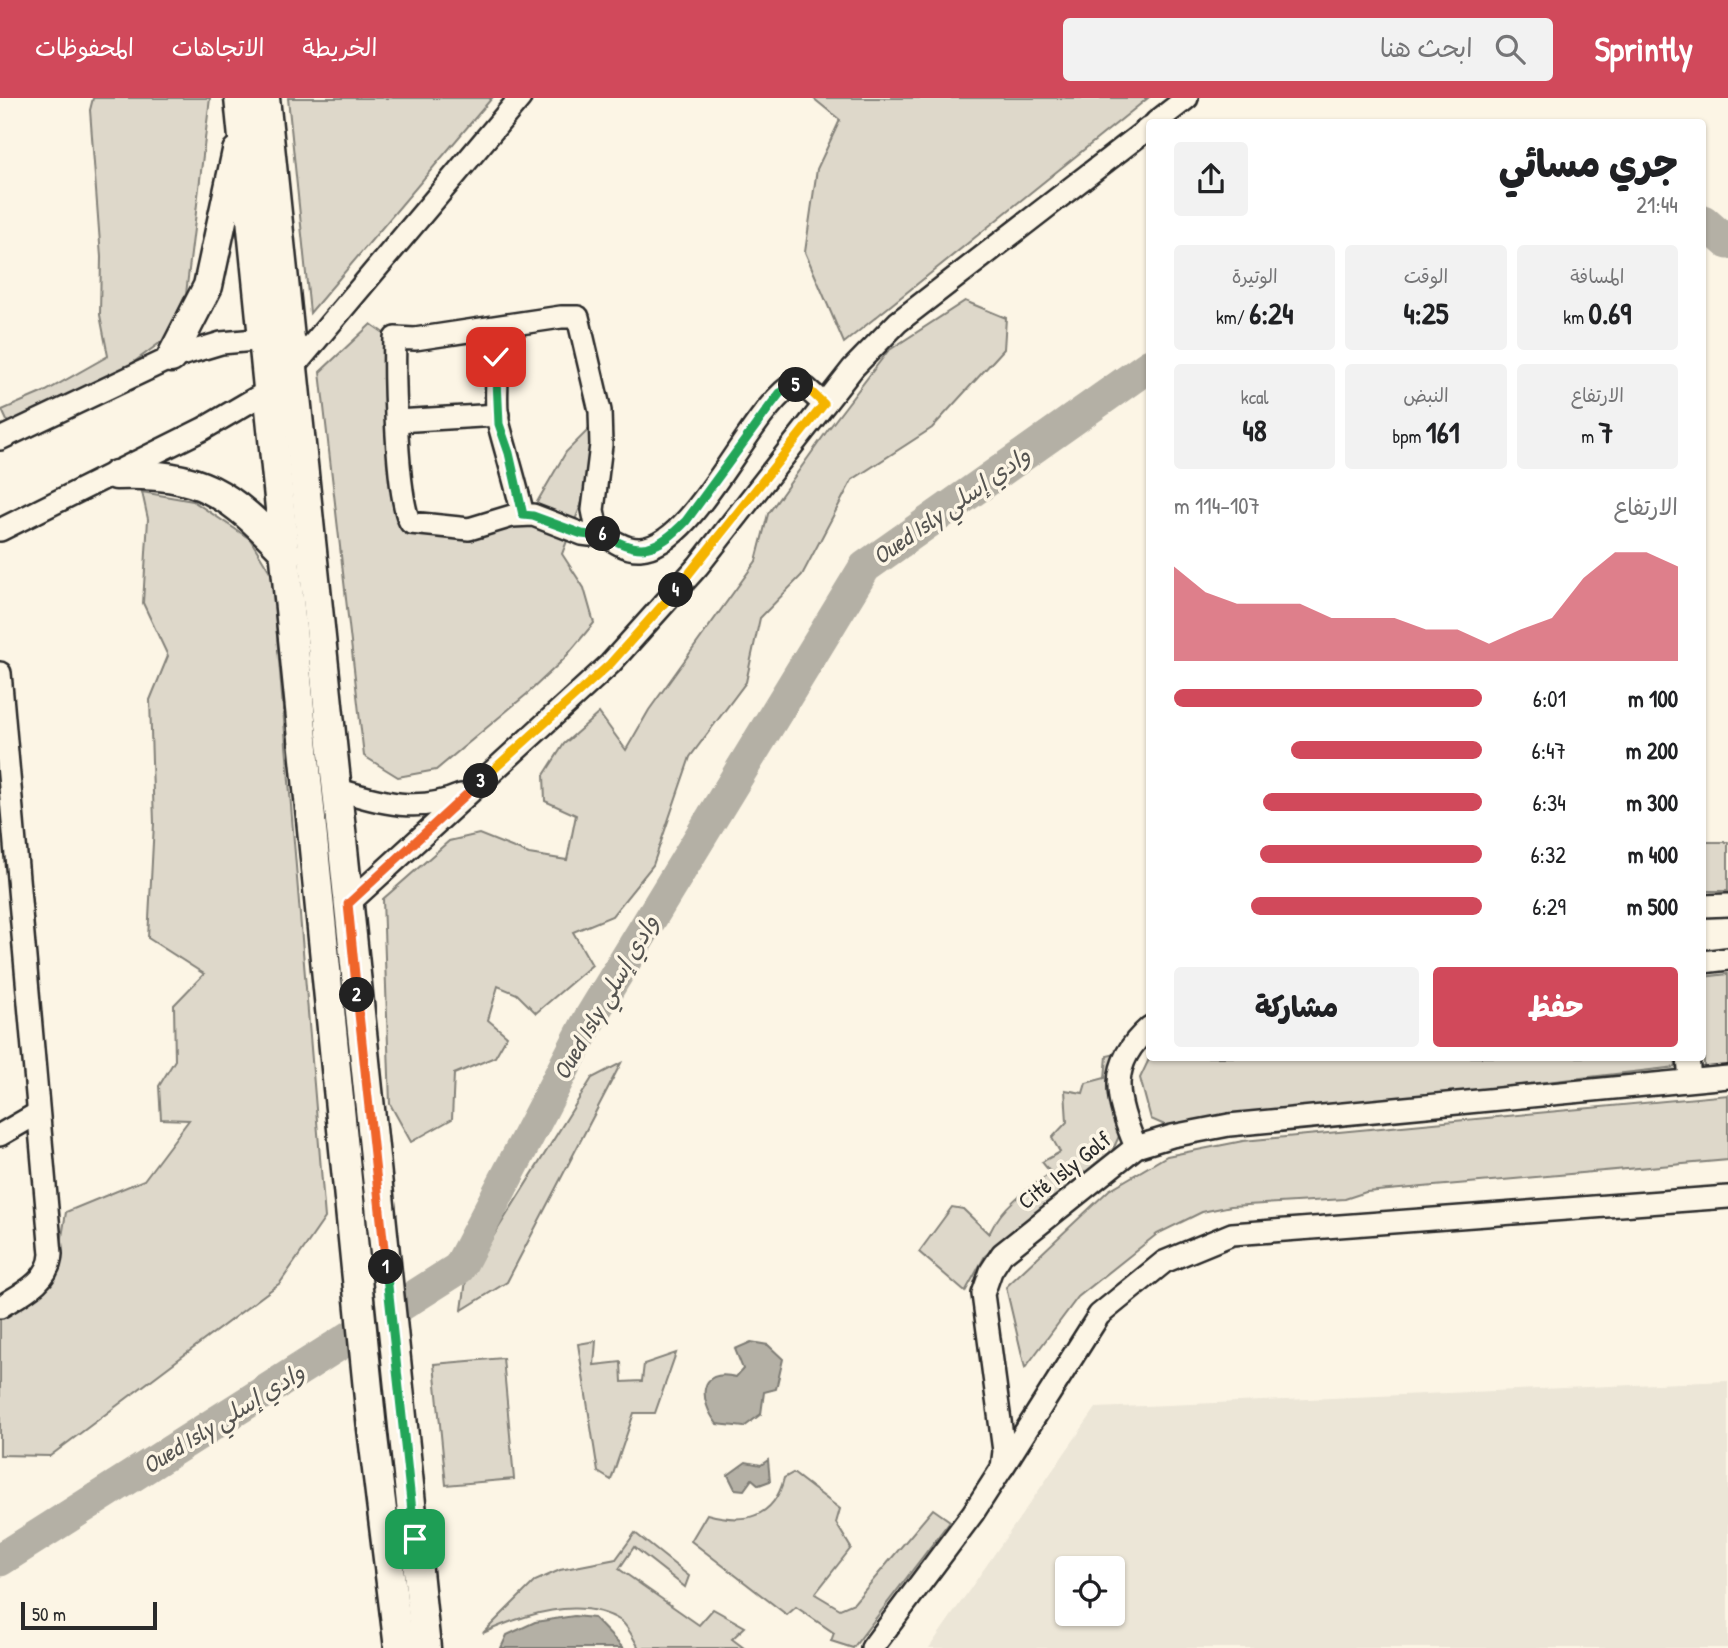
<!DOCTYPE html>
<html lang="ar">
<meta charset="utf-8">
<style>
:root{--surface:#fff;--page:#f2f2f2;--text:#202124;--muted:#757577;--accent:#d1495b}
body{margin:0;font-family:"Patrick Hand","Playpen Sans Arabic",sans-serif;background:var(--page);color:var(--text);direction:rtl;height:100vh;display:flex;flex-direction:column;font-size:26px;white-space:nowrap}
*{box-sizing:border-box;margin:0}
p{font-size:23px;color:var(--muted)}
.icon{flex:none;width:38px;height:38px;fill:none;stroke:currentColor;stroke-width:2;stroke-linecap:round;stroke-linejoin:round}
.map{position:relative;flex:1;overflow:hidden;direction:ltr}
.drawer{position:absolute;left:1146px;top:21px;width:560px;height:942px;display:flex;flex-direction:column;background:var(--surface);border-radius:7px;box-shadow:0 2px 5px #0004;direction:rtl}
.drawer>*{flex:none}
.tools{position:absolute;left:1055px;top:1458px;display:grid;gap:14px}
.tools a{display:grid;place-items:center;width:70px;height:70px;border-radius:7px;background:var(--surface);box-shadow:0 2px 5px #0004;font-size:35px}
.scale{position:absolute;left:21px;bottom:18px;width:136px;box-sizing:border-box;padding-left:7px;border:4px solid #2b2b2b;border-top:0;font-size:19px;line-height:24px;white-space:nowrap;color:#2b2b2b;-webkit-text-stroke:5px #fcf5e5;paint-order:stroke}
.pin{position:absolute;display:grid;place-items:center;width:60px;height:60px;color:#fff;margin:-30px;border-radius:14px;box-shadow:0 4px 10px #0006}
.km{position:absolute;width:35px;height:35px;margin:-18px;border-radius:50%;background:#222;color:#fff;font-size:19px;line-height:35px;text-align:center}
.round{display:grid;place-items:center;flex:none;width:74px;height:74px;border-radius:7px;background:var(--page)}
.overview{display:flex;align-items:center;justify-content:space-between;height:119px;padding:0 28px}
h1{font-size:38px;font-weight:800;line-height:52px}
.figures{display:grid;grid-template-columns:repeat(3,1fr);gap:10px;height:119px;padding:7px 28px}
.figures div{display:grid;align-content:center;border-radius:7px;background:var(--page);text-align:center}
.figures b{font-size:30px;font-weight:800}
.figures small{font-size:19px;font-weight:400}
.figures p{font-size:19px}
.chart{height:196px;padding:14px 28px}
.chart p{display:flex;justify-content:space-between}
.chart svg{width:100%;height:126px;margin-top:7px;fill:var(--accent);opacity:.7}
.button{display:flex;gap:14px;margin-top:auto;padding:14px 28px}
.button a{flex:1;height:80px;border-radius:7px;background:var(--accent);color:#fff;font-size:28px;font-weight:800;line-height:80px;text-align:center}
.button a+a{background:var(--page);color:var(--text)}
ul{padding:0 28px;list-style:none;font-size:23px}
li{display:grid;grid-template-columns:112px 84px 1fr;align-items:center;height:52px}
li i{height:18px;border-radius:9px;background:var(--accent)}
header{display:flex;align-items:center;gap:42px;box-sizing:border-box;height:98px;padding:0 35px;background:var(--accent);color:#fff}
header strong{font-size:33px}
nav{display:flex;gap:38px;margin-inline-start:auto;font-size:24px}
.search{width:490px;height:63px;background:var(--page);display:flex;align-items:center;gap:18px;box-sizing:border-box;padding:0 24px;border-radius:7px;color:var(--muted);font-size:26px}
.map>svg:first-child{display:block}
.built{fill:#ece6d7;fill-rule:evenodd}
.green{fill:#ded8ca;stroke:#84827a;stroke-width:2}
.water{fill:#b4b0a5;stroke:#7d7b74;stroke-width:2}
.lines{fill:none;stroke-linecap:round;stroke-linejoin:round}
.river{stroke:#b4b0a5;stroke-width:33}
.minor-casing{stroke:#2b2b2b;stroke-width:26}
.major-casing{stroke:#2b2b2b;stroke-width:33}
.minor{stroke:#fcf5e5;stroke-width:21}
.major{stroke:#fcf5e5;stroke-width:28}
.split-1-casing{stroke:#fff;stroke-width:14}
.split-2-casing{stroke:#fff;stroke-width:14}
.split-3-casing{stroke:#fff;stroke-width:14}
.split-4-casing{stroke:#fff;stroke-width:14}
.split-5-casing{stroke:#fff;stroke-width:14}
.split-6-casing{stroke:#fff;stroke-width:14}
.split-7-casing{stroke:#fff;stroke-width:14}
.split-1{stroke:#22a559;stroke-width:9}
.split-2{stroke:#f0652b;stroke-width:9}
.split-3{stroke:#f0652b;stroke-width:9}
.split-4{stroke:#f5b400;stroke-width:9}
.split-5{stroke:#f5b400;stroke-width:9}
.split-6{stroke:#22a559;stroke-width:9}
.split-7{stroke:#22a559;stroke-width:9}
.labels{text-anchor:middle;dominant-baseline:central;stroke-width:7;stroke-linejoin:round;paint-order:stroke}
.street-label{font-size:23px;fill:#2b2b2b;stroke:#fcf5e5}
.water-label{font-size:24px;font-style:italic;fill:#545350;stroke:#fcf5e5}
</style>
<header>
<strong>Sprintly</strong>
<div class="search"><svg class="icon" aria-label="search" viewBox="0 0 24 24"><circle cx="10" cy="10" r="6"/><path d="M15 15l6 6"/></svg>ابحث هنا</div>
<nav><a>الخريطة</a><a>الاتجاهات</a><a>المحفوظات</a></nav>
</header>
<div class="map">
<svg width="1728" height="1550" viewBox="0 0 1728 1550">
<rect width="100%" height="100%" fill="#fcf5e5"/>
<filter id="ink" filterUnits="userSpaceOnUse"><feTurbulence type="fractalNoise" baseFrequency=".0143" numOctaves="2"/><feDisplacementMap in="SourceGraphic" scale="14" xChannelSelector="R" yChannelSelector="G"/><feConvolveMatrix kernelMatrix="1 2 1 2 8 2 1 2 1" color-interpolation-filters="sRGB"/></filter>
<g filter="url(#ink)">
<!-- built -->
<path class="built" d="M1728,1283V1550H929L1096,1310ZM1068,1470H1113V1516H1068Z"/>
<!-- green -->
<g class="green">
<polygon points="93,0 210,0 186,196 165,241 115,278 8,325 2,312 46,293 108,258 100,217 101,159 90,12"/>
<polygon points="288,0 492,0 310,215"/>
<polygon points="813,0 1148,0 844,245 805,154 817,71 840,22"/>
<polygon points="965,203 1006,220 1004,251 932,330 852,382 802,477 760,520 746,584 690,659 653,767 612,818 573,834 592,867 536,915 517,896 498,888 488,922 507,938 495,959 454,976 452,1021 411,1044 390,1006 383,801 449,743 479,736 529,756 567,762 576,717 545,703 544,677 564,646 599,615 626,652 649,612 756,463 768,416 827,333 888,253"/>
<polygon points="371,226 388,238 417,431 533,411 566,354 594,326 599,360 562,456 584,490 594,525 563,562 527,596 436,672 398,679 364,658 320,274"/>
<polygon points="142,394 193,403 250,441 272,477 325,1120 280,1185 50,1358 0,1357 0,1215 56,1177 66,1114 144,1082 189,1022 161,1021 159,988 175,962 174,907 204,876 148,840 154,725 150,602 168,558 143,505 148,421"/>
<rect x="1703" y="744" width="25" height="49"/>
<polygon points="1728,876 1728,968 1704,970 1703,879"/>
<path d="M1120,955L1109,1002L1120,1036L1111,1056L985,1158L965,1194L919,1154L952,1109L963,1111L989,1136C1002,1108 1025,1092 1051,1075L1042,1064L1060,1054L1052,1040L1067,1024L1065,992L1083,995L1086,985L1105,980L1107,958Z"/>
<polygon points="1150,959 1675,959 1676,969 1167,1028 1151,1021 1140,980"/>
<polygon points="621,965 507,1184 462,1212 466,1182 592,980"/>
<polygon points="1728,997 1728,1062 1366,1094 1345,1101 1231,1108 1202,1114 1157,1136 1078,1199 1025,1270 1006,1189 1109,1092 1167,1058 1243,1043"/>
<polygon points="596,1243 594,1267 621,1264 622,1284 642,1283 644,1266 676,1255 655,1315 634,1315 611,1382 598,1374 578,1246"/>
<polygon points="503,1260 514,1381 446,1387 434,1266"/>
<path d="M793,1375L840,1411L836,1425L851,1450L815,1496L840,1511L854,1505L933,1411L950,1423L853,1550L831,1543L834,1535L796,1509L787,1517L691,1443L707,1416C744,1426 774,1421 784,1380Z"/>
<path d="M635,1435L689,1478L685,1489L634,1449L619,1471L699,1527L713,1511L745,1529L732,1541L744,1550H639C634,1542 628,1528 621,1523C580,1497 523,1517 483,1535L535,1483L560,1472L616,1461Z"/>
</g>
<!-- water -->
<g class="water">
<path d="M751,1244L768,1247L783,1261L776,1291L764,1294L761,1316L744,1329L717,1326C699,1303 697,1269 736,1279L743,1271L735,1251Z"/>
<polygon points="768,1362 770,1383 759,1387 752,1381 744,1392 735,1391 728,1377 746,1364 761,1367"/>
<polygon points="574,1518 594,1520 623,1550 501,1550 507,1537 535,1524"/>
</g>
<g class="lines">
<!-- river -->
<g class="river">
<polyline points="1703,123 1728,145"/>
<polyline points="0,1462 459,1170 590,920 865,469 1150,267"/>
</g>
<!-- minor casing -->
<g class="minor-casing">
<g id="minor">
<polyline points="1156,24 1187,0"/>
<path d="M483,232C507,258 491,296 499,327C507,357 516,386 523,417"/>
<polyline points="397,323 498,317"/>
<polyline points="0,341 171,260 221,245 278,240"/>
<polyline points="0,432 203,331 268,293 292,271 520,0"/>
<path d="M597,432L590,437L582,436L533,417L512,418L469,431L411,425C396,407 394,270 395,240L415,241L561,219H578L600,313L601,347L593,412L597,432C609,440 624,452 640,451C694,448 745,322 789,289L806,290L824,306"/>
<path d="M0,575L51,1156C50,1183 21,1196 0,1209"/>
<path d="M336,691C380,704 417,716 461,697"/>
<polyline points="348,806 610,566 698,468 853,270 898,224 1150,29"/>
<polyline points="1703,808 1728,807"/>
<polyline points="1703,864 1728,861"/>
<polyline points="1688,959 1690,982"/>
<polyline points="0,1037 38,1015"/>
<path d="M1136,1049C1116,1001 1106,967 1150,929"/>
<polyline points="1003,1369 1099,1217 1164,1164 1232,1136 1728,1099"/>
<polyline points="872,1550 973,1415 1002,1370 1004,1353 983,1196 991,1173 1002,1156 1136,1049 1172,1038 1229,1027 1728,979"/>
</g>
</g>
<!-- major casing -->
<g class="major-casing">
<g id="major">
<polyline points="239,0 372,1331 399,1550"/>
<polyline points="265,0 426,1550"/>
<polyline points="171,260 208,188 237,53"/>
<path d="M116,377C201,374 229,395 286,455"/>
</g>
</g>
<!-- minor -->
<use href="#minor" class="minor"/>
<!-- major -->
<use href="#major" class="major"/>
</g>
</g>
<g class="lines" filter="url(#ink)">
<!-- split-1 casing -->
<g class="split-1-casing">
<polyline id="split-1" points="386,1169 415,1441"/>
</g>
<!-- split-2 casing -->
<g class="split-2-casing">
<polyline id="split-2" points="357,897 386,1169"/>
</g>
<!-- split-3 casing -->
<g class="split-3-casing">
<polyline id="split-3" points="357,897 348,806 481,683"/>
</g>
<!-- split-4 casing -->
<g class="split-4-casing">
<polyline id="split-4" points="481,683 610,566 676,492"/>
</g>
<!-- split-5 casing -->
<g class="split-5-casing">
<polyline id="split-5" points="676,492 824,306 806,289 796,287"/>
</g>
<!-- split-6 casing -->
<g class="split-6-casing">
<path id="split-6" d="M603,436C640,459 657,453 686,423L770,308L780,295L796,287"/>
</g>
<!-- split-7 casing -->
<g class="split-7-casing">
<polyline id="split-7" points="496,259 499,326 509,355 523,417 533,418 582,436 590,437 597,432 603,436"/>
</g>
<!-- split-1 -->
<use href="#split-1" class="split-1"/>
<!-- split-2 -->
<use href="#split-2" class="split-2"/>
<!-- split-3 -->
<use href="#split-3" class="split-3"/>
<!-- split-4 -->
<use href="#split-4" class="split-4"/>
<!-- split-5 -->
<use href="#split-5" class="split-5"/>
<!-- split-6 -->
<use href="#split-6" class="split-6"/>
<!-- split-7 -->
<use href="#split-7" class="split-7"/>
</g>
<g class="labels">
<!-- street labels -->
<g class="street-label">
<text transform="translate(1064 1072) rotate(-38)">Cité Isly Golf</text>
</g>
<!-- water labels -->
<g class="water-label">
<text transform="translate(951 407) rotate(-35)">Oued Isly وادي إسلي</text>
<text transform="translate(605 899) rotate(-60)">Oued Isly وادي إسلي</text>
<text transform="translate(223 1320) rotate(-32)">Oued Isly وادي إسلي</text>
</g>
</g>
</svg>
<div class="tools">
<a><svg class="icon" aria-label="locate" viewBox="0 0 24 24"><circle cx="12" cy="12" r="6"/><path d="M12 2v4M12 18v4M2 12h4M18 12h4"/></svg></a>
</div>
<div class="scale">50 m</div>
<div class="pin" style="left:415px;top:1441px;background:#1e9e55"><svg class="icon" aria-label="arrive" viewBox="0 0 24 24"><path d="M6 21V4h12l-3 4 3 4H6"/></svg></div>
<div class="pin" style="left:496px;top:259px;background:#d93025"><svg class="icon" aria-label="check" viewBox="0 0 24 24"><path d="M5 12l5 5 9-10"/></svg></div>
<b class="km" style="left:386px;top:1169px">1</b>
<b class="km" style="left:357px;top:897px">2</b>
<b class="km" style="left:481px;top:683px">3</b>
<b class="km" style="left:676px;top:492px">4</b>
<b class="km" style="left:796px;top:287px">5</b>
<b class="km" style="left:603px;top:436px">6</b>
<section class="drawer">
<div class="overview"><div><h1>جري مسائي</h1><p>21:44</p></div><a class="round"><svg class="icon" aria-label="share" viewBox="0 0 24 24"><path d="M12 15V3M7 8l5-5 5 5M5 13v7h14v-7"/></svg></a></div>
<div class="figures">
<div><p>المسافة</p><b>0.69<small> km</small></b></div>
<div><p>الوقت</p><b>4:25</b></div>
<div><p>الوتيرة</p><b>6:24<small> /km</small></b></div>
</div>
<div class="figures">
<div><p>الارتفاع</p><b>7<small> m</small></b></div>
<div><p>النبض</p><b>161<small> bpm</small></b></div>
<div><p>kcal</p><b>48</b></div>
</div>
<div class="chart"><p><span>الارتفاع</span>107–114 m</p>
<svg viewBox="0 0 160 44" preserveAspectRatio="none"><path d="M0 44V11L10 20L20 24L30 24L40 24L50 29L60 29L70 29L80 33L90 33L100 38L110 33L120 29L130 15L140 6L150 6L160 11V44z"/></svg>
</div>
<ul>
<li><b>100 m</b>6:01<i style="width:100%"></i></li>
<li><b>200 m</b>6:47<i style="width:62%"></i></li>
<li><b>300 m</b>6:34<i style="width:71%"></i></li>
<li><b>400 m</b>6:32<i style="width:72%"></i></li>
<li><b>500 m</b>6:29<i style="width:75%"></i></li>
</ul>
<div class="button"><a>حفظ</a><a>مشاركة</a></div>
</section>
</div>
